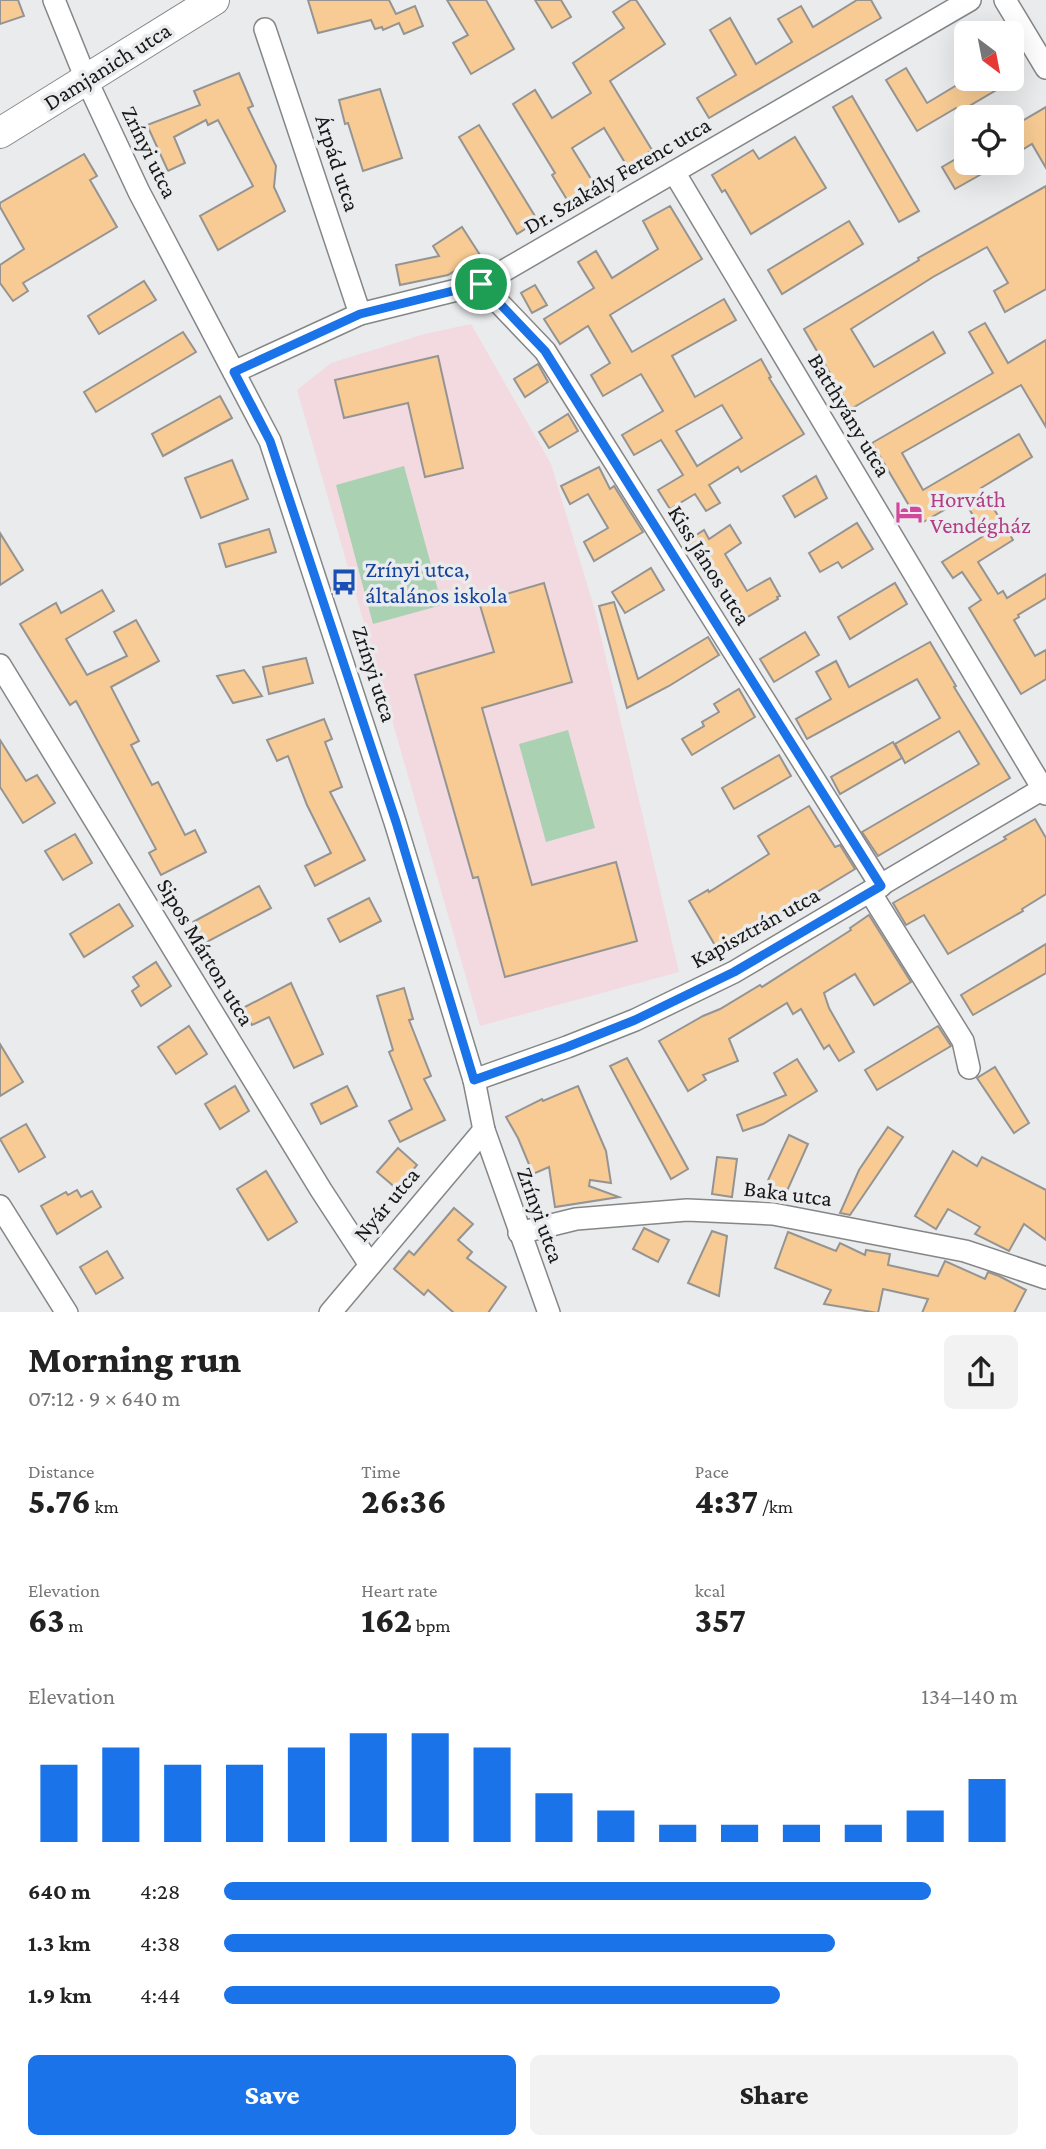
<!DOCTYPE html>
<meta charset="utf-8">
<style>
:root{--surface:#fff;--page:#f2f2f2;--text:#222;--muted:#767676;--accent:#1a73e8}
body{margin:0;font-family:"Crimson Pro",serif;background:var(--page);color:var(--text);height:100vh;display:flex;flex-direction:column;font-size:26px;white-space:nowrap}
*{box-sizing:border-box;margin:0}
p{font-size:23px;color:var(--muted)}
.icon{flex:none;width:38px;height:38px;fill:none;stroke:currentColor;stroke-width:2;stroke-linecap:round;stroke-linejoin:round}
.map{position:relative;height:1312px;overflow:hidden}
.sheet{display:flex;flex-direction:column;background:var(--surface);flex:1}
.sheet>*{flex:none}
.needle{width:46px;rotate:148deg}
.controls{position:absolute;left:954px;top:21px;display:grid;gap:14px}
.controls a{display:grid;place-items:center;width:70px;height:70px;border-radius:10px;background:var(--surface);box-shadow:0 7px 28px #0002;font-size:35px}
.pin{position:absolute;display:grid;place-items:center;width:60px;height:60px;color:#fff;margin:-30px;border:4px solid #fff;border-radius:50%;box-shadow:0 2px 7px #0007}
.round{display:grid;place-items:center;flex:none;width:74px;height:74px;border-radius:10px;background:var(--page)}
.headline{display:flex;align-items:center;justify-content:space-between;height:119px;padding:0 28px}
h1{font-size:38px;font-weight:800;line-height:52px}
.stats{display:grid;grid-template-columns:repeat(3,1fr);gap:10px;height:119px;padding:7px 28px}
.stats div{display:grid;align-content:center}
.stats b{font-size:35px;font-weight:800}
.stats small{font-size:19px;font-weight:400}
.stats p{font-size:19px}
.chart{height:196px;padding:14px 28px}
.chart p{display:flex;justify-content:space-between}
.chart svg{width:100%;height:126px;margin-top:7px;stroke:var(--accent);stroke-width:6}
.action{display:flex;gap:14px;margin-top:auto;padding:14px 28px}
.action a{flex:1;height:80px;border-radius:10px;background:var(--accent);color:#fff;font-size:28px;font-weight:800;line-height:80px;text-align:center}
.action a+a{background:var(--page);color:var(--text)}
ul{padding:0 28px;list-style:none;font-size:23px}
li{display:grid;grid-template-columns:112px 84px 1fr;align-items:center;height:52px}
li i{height:18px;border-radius:9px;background:var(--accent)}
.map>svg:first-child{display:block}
.education{fill:#f3d9e0}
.green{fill:#aad1b2}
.building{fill:#f7cb93;stroke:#959493;stroke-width:2;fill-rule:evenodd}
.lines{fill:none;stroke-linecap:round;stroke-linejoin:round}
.street-casing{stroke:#858687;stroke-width:24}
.secondary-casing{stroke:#858687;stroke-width:32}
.street{stroke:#fff;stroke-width:21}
.secondary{stroke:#fff;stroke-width:30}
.route-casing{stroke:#fff;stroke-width:14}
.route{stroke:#1a73e8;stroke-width:9}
.labels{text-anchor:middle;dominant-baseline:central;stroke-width:7;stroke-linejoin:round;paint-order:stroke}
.street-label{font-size:23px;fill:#181819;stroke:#eaebec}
.hotel-label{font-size:23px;fill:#b23c85;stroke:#eaebec;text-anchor:start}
.transit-label{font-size:23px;fill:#164399;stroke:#eaebec;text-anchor:start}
</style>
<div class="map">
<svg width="1046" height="1313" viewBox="0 0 1046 1313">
<rect width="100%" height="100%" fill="#eaebec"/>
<!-- education -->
<polygon class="education" points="471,324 551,464 595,611 679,972 480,1026 297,390 331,363 425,334"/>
<!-- green -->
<g class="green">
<polygon points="404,466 442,605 373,624 336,485"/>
<polygon points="568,730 595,828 546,842 519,744"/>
</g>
<!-- building -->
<g class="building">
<polygon points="0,0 18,0 24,16 0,24"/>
<polygon points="308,0 389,0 396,14 415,6 423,26 404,34 399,23 383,30 382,27 375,29 371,20 318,33"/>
<polygon points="447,0 486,0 514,49 471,74 453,43 468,35"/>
<polygon points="535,0 561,0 571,17 552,28"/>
<polygon points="631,0 636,0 665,44 610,81 652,150 627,166 604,128 572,148 596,187 569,203 552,175 555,173 513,104 535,90 552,118 591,93 573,63 624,28 613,12"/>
<polygon points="857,0 871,0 881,18 709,118 697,98 736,75 710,30 730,18 756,64 792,42 778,19 801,6 813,27"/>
<polygon points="906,68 927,103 967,79 1015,79 959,112 956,108 917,131 886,80"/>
<polygon points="239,73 253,106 248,108 276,166 274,187 285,211 218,250 200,216 253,186 218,120 208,125 206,120 174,137 185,163 168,171 147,125 200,105 194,91"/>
<polygon points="380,89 402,158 363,171 348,123 345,124 339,100"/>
<polygon points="852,96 919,211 899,222 833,107"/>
<polygon points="1046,107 1046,168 1032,144 1012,156 1012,127"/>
<polygon points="479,125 538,221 517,234 459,137"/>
<polygon points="795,137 826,188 751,234 725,190 722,192 712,175 753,150 759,159"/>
<polygon points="966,153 966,163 1001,163 955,189 942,167"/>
<polygon points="84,154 97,176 90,180 117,227 23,283 28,291 13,301 0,283 0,265 24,249 0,207 0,203"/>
<polygon points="1046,186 1046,289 1005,312 994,291 1008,283 987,247 933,277 851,329 874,367 933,332 945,353 851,409 804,329 919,260 918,258"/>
<path d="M670,206L702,259L610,315L632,352L724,299L736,320L672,356L695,397L761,359L771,377L769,378L804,434L741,472L738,467L709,485L720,503L706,511L695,494L670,509L658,490L683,475L661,440L634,455L622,435L663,411L641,374L603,396L591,375L610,363L588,326L560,344L544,319L594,288L578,262L596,251L612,278L658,249L643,221ZM722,405L742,438L697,466L676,431Z"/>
<polygon points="849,221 863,244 782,294 768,270"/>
<polygon points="462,227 480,255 448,275 400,285 396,265 439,256 433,246"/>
<polygon points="144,281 156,300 99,334 88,316"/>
<polygon points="535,285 547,305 532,313 521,293"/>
<polygon points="985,323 1008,363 1046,340 1046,427 1021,385 902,453 923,490 1019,434 1032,457 981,488 1013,540 978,562 998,594 1003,591 1007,598 1046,574 1046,598 1018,615 1019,617 1014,620 1035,656 1046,650 1046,679 1021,694 969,608 981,600 962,572 953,578 942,562 985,535 963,499 920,524 872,443 993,373 969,332"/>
<polygon points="183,332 196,352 96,412 84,392"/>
<polygon points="438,356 463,468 425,477 408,403 344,418 335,380"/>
<polygon points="538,364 548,382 525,397 514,379"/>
<polygon points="220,396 232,418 163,456 152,434"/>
<polygon points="568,414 578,431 549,448 539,432"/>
<polygon points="232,460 248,499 201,518 185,478"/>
<polygon points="599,467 610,489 614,486 643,532 594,561 584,542 608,528 588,494 570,504 561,486"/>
<polygon points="816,476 827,498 795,517 783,496"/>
<polygon points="857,523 873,549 842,568 838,562 820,572 809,553"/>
<polygon points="730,525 741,543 725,554 747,591 770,578 780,596 777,597 778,599 739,622 687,541 704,530 709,539"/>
<polygon points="269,529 276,552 226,567 219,544"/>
<polygon points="0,533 23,570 0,585"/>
<polygon points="651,568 664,590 625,613 612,592"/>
<polygon points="544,583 572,682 482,708 532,885 616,862 637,941 505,977 478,877 473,878 415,675 494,652 479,602"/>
<polygon points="895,583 907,604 850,639 838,617"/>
<polygon points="102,590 114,611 66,639 87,675 127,656 114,632 136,620 159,661 111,687 139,741 131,745 152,785 158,782 185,835 195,830 206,852 161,875 149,853 156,849 76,701 70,705 20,624 56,603 61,613"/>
<polygon points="614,602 638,679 708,637 719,655 669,686 627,708 599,606"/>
<polygon points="805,632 819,655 774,682 760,659"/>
<polygon points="930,642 956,686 954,687 1010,778 878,856 862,832 979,764 959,731 905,763 895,744 940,718 917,679 807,739 796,719 831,699 816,672 836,661 849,687"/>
<polygon points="306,658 313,683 269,694 263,667"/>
<polygon points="244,670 262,696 233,703 217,676"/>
<polygon points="739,689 755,717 692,755 682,739 704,726 702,722 719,712 714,704"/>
<polygon points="324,719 332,739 325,742 342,787 330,792 365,860 315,886 305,866 331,853 307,805 288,756 277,761 267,740"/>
<polygon points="0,740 26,781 37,775 55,803 23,823 0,787"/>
<polygon points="893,742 902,758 840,794 831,777"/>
<polygon points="779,755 791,776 734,809 722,788"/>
<polygon points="809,806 835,847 840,845 855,869 719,952 689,901 708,890 709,892 769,854 758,836"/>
<polygon points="1035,819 1046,838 1046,894 1022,909 1023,911 948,954 924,915 906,925 893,903 1006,839 1004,837"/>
<polygon points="75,834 92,863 63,880 45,851"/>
<polygon points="259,886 271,908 205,943 193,922"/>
<polygon points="369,898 381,921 340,942 328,919"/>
<polygon points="119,904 133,926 84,957 70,934"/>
<polygon points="869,915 911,982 874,1005 855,974 824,993 829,1008 854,1052 839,1061 829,1045 824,1049 801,1009 793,1014 787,1003 729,1039 738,1061 703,1075 706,1080 688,1091 659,1041 703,1016 720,1009 760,985 762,987 851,930 850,928"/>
<polygon points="1046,944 1046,973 973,1015 961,995"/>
<polygon points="156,962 171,986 141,1006 132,991 139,986 133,977"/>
<polygon points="291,983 323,1054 294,1068 269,1017 252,1025 243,1008"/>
<polygon points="404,988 413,1019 409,1020 431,1076 424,1079 445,1120 400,1142 389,1121 412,1109 389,1052 393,1050 377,996"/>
<polygon points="189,1026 207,1054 176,1074 158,1047"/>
<polygon points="938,1026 951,1046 877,1090 865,1070"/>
<polygon points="0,1044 23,1082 0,1096"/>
<polygon points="627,1058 688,1169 671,1179 610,1066"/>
<polygon points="797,1059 817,1091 763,1124 743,1131 737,1115 786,1095 774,1073"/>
<polygon points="995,1067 1029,1123 1014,1133 977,1078"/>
<polygon points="235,1086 249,1111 220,1129 205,1104"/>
<polygon points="347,1086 357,1106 321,1124 311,1104"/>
<polygon points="578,1086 606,1151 611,1183 590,1180 589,1186 619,1197 555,1207 549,1167 533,1174 518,1138 506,1117 542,1099 543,1101"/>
<polygon points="26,1124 45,1157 19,1172 0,1139"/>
<polygon points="888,1127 903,1137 850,1215 840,1213 859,1170"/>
<polygon points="789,1135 808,1144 783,1200 763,1191"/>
<polygon points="398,1148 417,1165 397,1189 377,1172"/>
<polygon points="953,1151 977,1166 982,1157 1046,1190 1046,1240 1024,1224 1009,1251 975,1234 980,1227 948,1209 936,1229 915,1216"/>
<polygon points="717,1157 737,1159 732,1197 712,1194"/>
<polygon points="266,1171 297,1222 268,1240 237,1189"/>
<polygon points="77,1190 81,1197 92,1191 101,1207 57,1234 41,1206 66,1192 68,1195"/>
<polygon points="454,1208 473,1224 458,1240 472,1252 467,1258 506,1287 488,1313 454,1313 428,1290 424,1295 394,1269 409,1251 414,1255"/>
<polygon points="644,1228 669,1240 658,1262 633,1249"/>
<polygon points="712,1231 727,1236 719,1296 688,1283"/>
<polygon points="788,1232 836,1251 840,1243 865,1255 866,1250 890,1254 888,1265 938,1276 945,1261 985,1279 988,1272 999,1276 1026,1290 1014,1313 922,1313 928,1299 883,1289 878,1313 824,1304 831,1290 775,1268"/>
<polygon points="107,1251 123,1278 96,1294 80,1267"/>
</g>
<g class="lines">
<!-- street casing -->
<g class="street-casing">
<g id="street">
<polyline points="54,0 86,79 139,192 270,441 395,822 474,1080 484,1130 549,1313"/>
<polyline points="1005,0 1046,68"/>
<polyline points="265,29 360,314"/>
<polyline points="674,172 1046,794"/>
<polyline points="481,284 545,351 881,886"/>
<polyline points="234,372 360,314 481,284 970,0"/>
<polyline points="0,665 321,1190 370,1265"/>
<polyline points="870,892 963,1041 969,1068"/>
<polyline points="474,1080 567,1047 635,1020 734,972 1046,787"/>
<polyline points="0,1206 67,1313"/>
<polyline points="519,1233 576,1219 687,1210 773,1214 965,1251 1046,1278"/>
<polyline points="330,1313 484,1130"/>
</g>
</g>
<!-- secondary casing -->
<g class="secondary-casing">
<polyline id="secondary" points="0,133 214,0"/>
</g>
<!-- street -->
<use href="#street" class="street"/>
<!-- secondary -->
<use href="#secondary" class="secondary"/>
</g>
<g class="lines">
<!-- route casing -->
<g class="route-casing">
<polygon id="route" points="481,284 545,351 881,886 734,972 635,1020 567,1047 474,1080 396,822 270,441 234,372 360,314"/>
</g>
<!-- route -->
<use href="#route" class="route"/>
</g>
<!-- icons -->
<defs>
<g id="hotel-bare" transform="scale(2.1)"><path d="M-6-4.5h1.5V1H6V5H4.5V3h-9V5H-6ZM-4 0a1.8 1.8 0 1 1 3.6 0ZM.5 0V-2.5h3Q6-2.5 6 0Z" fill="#d1479c" stroke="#eaebec" stroke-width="2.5" paint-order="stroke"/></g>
<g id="bus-bare" transform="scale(2.1)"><path d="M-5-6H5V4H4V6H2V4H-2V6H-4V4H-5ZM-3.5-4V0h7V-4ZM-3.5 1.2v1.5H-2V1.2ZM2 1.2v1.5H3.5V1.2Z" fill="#1a4fb4" stroke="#eaebec" stroke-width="2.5" paint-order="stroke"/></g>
</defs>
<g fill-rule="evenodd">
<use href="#hotel-bare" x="909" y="512"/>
<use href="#bus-bare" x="344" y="582"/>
</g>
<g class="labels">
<!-- street labels -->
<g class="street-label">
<text transform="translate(107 66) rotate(-32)">Damjanich utca</text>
<text transform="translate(150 152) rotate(64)">Zrínyi utca</text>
<text transform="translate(338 163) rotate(72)">Árpád utca</text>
<text transform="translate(617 175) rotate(-30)">Dr. Szakály Ferenc utca</text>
<text transform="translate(850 415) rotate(59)">Batthyány utca</text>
<text transform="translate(710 565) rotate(58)">Kiss János utca</text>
<text transform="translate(375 674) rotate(72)">Zrínyi utca</text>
<text transform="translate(755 927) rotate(-29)">Kapisztrán utca</text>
<text transform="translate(206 952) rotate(59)">Sipos Márton utca</text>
<text transform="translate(788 1193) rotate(7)">Baka utca</text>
<text transform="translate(386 1204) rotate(-50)">Nyár utca</text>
<text transform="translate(541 1215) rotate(70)">Zrínyi utca</text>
</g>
<!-- hotel labels -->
<g class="hotel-label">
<text x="930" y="499">Horváth<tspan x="930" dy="26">Vendégház</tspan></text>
</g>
<!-- transit labels -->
<g class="transit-label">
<text x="365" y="569">Zrínyi utca,<tspan x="365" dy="26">általános iskola</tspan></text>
</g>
</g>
</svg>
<div class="controls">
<a><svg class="needle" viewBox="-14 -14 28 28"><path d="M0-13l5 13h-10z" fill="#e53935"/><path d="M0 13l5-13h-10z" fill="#767676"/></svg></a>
<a><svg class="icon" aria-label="locate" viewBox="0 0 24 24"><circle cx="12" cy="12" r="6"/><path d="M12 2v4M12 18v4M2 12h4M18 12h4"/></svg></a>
</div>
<div class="pin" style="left:481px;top:284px;background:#1e9e55"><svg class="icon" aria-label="arrive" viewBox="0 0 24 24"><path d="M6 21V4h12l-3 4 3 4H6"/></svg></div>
</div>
<section class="sheet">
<div class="headline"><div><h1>Morning run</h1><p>07:12 · 9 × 640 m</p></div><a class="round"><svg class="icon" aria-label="share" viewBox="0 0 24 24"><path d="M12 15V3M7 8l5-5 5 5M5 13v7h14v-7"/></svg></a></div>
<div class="stats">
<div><p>Distance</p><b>5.76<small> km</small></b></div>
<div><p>Time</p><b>26:36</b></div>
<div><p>Pace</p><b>4:37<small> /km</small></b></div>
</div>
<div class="stats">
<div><p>Elevation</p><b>63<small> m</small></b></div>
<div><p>Heart rate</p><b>162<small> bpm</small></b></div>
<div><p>kcal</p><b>357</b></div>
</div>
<div class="chart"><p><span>Elevation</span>134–140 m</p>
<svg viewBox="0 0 160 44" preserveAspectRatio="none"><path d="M5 44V17M15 44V11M25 44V17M35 44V17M45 44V11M55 44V6M65 44V6M75 44V11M85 44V27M95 44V33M105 44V38M115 44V38M125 44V38M135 44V38M145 44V33M155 44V22"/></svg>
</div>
<ul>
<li><b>640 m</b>4:28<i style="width:89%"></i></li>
<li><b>1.3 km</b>4:38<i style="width:77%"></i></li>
<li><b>1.9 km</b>4:44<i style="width:70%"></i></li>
</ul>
<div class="action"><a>Save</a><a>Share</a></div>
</section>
